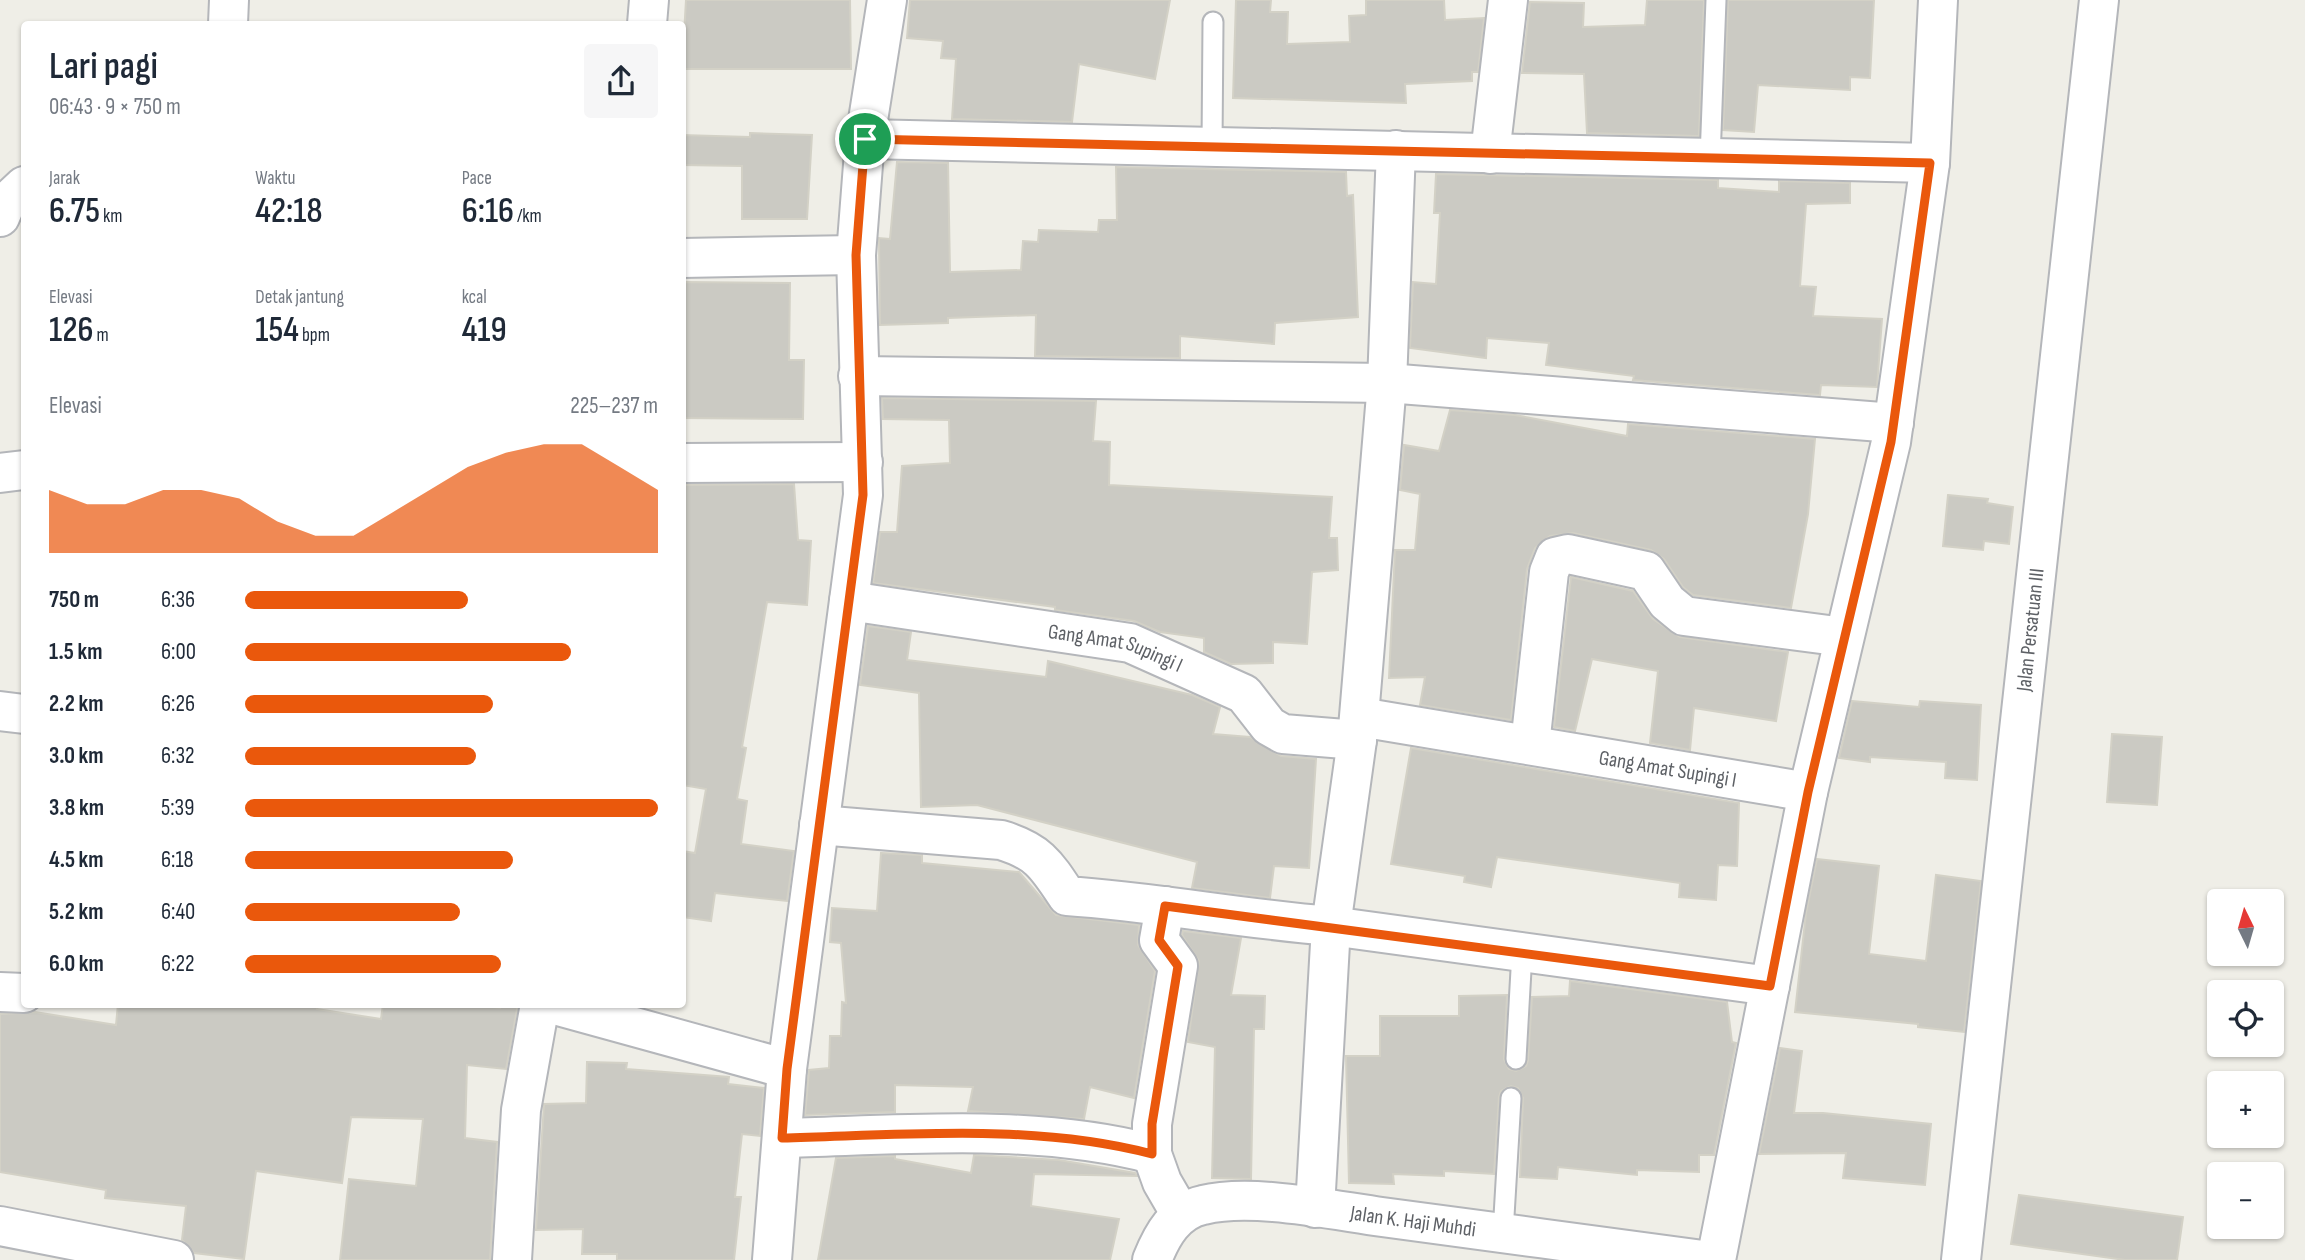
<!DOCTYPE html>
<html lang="id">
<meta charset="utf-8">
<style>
:root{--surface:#fff;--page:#f6f6f7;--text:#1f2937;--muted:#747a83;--accent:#ea580c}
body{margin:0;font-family:"Sofia Sans Condensed",sans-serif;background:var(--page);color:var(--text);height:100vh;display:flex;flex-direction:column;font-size:26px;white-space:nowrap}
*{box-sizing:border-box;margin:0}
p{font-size:23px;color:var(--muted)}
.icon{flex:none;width:38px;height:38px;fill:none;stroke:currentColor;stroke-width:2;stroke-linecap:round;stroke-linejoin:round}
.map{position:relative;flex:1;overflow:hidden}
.sheet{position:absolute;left:21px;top:21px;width:665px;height:987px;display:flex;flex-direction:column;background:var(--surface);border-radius:7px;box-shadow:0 2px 5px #0004}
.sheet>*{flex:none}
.needle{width:46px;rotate:355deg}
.buttons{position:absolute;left:2207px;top:889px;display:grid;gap:14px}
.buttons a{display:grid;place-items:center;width:77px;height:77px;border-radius:7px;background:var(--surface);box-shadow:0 2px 5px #0004;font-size:35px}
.pin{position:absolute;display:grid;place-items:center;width:60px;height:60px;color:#fff;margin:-30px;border:4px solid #fff;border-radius:50%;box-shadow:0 2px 7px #0007}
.round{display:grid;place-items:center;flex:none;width:74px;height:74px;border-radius:7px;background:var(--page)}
.headline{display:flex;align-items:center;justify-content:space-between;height:119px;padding:0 28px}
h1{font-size:38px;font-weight:600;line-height:52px}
.stats{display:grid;grid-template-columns:repeat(3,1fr);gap:10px;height:119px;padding:7px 28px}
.stats div{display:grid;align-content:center}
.stats b{font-size:35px;font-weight:600}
.stats small{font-size:19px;font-weight:400}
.stats p{font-size:19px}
.chart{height:196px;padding:14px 28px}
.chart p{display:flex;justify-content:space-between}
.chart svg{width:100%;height:126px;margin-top:7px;fill:var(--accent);opacity:.7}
ul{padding:0 28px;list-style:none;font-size:23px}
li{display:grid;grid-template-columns:112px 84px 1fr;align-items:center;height:52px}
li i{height:18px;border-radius:9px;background:var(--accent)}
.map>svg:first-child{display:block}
.building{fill:#cbcac3;stroke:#d3d1c6;stroke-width:2}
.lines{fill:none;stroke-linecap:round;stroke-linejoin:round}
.service-casing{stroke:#b4b6ba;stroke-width:23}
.minor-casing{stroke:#b4b6ba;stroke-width:42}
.tertiary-casing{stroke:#b4b6ba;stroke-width:42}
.service{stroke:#fff;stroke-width:19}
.minor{stroke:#fff;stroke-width:38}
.tertiary{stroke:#fff;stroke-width:38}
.route-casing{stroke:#fff;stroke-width:14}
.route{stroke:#ea580c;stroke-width:9}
.labels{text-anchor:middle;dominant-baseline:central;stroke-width:7;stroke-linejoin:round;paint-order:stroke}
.street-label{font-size:21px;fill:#5e6166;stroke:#fff}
</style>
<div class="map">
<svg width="2305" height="1260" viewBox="0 0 2305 1260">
<rect width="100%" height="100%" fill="#efeee7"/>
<!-- building -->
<g class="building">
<polygon points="686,0 850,0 851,69 682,69"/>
<polygon points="910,0 1170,0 1155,79 1079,64 1072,122 952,119 956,59 941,58 943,41 907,38"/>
<polygon points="1236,0 1271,0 1270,12 1288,12 1287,44 1350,42 1349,16 1366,15 1366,0 1444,0 1445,20 1484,18 1478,72 1472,72 1472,81 1405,84 1406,103 1233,98"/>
<polygon points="1647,0 1704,0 1699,136 1587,133 1584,74 1522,73 1530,2 1584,3 1583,27 1645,25"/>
<polygon points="1728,0 1874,0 1870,78 1850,77 1850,90 1758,85 1754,132 1723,130"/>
<polygon points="750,133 812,135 807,219 742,219 742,166 682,165 682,135 750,137"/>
<polygon points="897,162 948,163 950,272 1021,270 1023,241 1038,242 1039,230 1098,232 1099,220 1117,220 1116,167 1346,172 1347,196 1353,195 1358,317 1275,323 1274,344 1180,336 1180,358 1035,356 1036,315 948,318 948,323 880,325 879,238 890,239"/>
<polygon points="1436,174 1718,180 1718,188 1779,192 1779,181 1850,183 1850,203 1806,204 1800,286 1816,287 1813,316 1882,319 1877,387 1821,385 1820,395 1633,380 1634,376 1546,365 1549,343 1487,338 1486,358 1410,348 1413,282 1436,284 1440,213 1434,213"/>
<polygon points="682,282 790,283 789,360 804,360 803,419 682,418"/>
<polygon points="882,398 1096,401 1093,441 1110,442 1109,485 1332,497 1329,538 1337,538 1338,570 1312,572 1307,644 1273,642 1273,663 1231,664 1204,652 1204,638 1160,632 1134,621 1055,610 1055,607 873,583 880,532 897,532 902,466 950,463 949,420 883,419"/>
<polygon points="1450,410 1515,415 1627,436 1628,424 1815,439 1808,514 1791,608 1693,595 1683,587 1664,559 1651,550 1573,533 1550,536 1535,548 1527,569 1511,720 1420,705 1425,677 1389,678 1395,550 1415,550 1420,494 1400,490 1404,445 1439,451"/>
<polygon points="794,484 798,540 811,541 807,605 767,602 742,747 746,748 737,799 747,801 741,844 794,851 787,901 715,893 711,921 682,917 682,851 695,853 706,789 682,785 682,485"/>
<polygon points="1948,495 1988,499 1987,503 2013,507 2009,544 1984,541 1983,550 1943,546"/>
<polygon points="1571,577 1633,591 1653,619 1680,637 1788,652 1776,721 1694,708 1690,750 1650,743 1658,671 1592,659 1575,731 1554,727"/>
<polygon points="868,626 911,632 907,660 1046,677 1048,661 1192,695 1220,707 1213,734 1250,737 1281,756 1316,759 1309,868 1274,866 1270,898 1192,888 1197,862 977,805 921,807 919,693 860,685"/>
<polygon points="1852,701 1919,707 1920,701 1981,705 1977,780 1945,778 1946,762 1870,757 1870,762 1839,758"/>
<polygon points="2112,734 2162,737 2157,805 2107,802"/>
<polygon points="1411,748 1739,803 1737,866 1718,865 1716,900 1679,897 1680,883 1497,857 1491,887 1464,882 1465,876 1391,864"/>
<polygon points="881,853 922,855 922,863 1019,872 1056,915 1139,925 1138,945 1155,971 1134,1098 1090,1087 1084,1119 968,1111 973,1087 895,1085 895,1112 805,1115 809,1070 829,1068 830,1036 841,1036 842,1002 846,1003 841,943 830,942 832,908 877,911"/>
<polygon points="1817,859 1879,866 1869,954 1926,961 1936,875 1981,881 1964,1032 1918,1027 1918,1024 1795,1012 1806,913"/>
<polygon points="1183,931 1241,938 1231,995 1265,996 1264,1029 1254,1029 1251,1179 1212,1178 1215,1047 1188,1042 1199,961 1182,935"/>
<polygon points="1570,981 1727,1002 1732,1042 1736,1043 1714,1155 1699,1155 1699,1172 1637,1170 1637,1175 1558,1167 1557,1179 1520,1177 1523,1098 1518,1088 1511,1086 1501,1091 1499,1097 1494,1174 1444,1171 1444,1176 1393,1174 1394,1184 1349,1183 1346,1056 1380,1056 1380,1016 1459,1016 1459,996 1507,995 1504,1059 1509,1069 1516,1071 1526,1066 1528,1060 1532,997 1569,996"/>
<polygon points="118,1004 319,1004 317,1009 381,1019 383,1004 466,1004 500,1008 500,1004 518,1004 506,1069 467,1065 465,1138 497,1142 490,1260 340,1260 349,1179 416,1186 423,1119 351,1117 342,1183 256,1171 244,1259 194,1253 182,1240 186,1206 105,1198 106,1190 0,1172 0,1014 35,1012 116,1025"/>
<polygon points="1780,1048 1802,1051 1794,1113 1823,1113 1931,1124 1925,1185 1843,1178 1846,1153 1759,1154"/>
<polygon points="587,1062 627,1063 626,1069 729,1077 728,1084 764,1088 760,1136 742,1134 735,1197 741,1197 734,1260 617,1260 617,1254 582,1254 583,1229 536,1230 544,1104 586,1103"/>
<polygon points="974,1155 1059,1160 1135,1173 1137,1176 1034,1174 1031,1206 1119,1219 1110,1260 818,1260 836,1158 895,1156 895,1159 971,1173"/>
<polygon points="2019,1195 2183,1217 2177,1260 2125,1260 2011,1244"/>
</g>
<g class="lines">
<!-- service casing -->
<g class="service-casing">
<g id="service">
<polyline points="1212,146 1213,22"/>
<polyline points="1710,159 1716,0"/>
<polyline points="1516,1059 1522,952"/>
<polyline points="1503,1233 1511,1098"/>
</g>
</g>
<!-- minor casing -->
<g class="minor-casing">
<g id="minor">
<polyline points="228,24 229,0"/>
<polyline points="647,24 649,0"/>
<polyline points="865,139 1930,163"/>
<polyline points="1490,154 1508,0"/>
<polyline points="0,217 6,203 24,186"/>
<polyline points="682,258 856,255"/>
<polyline points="858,376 1387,383 1894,423"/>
<polyline points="682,463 863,462"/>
<polyline points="0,473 24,470"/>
<path id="s1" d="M849,601L1130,643L1244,694L1269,726L1283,734L1357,740"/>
<polyline points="0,711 24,714"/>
<path id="s2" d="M1360,717L1808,792"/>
<polyline points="1530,745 1549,572 1555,557 1568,554 1646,571 1667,602 1684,616 1844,637"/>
<path d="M819,825L1001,840C1038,851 1046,864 1067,896C1155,902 1242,919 1331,926L1770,986"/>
<polyline points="1165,906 1159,940 1178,966 1152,1124 1152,1154 1162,1182 1180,1213"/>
<polyline points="0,992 24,993"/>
<polyline points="551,1004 787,1069"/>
<path d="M782,1138C904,1135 1034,1123 1152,1154"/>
<polyline points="1315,1208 1331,926 1357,740 1387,383 1396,150"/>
<polyline points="0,1226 174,1260"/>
<polyline points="512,1260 521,1110 540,1004"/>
<path id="s3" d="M1152,1260C1162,1235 1175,1211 1203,1205C1252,1193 1331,1210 1382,1217C1489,1231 1596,1246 1703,1260"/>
<polyline points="1716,1260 1808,792 1891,442 1930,163 1938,0"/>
<path id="s4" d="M1961,1260L2099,0"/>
</g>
</g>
<!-- tertiary casing -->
<g class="tertiary-casing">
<polyline id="tertiary" points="772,1260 787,1069 863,495 856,255 865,139 887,0"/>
</g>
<!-- service -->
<use href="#service" class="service"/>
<!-- minor -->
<use href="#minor" class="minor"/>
<!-- tertiary -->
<use href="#tertiary" class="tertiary"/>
</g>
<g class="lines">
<!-- route casing -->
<g class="route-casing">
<path id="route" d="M865,139L1930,163L1891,442L1808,792L1770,986L1165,906L1159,940L1178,966L1152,1124V1154C1034,1123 904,1135 782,1138L787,1069L863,495L856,255Z"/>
</g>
<!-- route -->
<use href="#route" class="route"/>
</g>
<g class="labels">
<!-- street labels -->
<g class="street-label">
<text stroke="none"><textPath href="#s4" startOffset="634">Jalan Persatuan III</textPath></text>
<text stroke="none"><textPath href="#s1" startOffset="271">Gang Amat Supingi I</textPath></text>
<text stroke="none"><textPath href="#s2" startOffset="312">Gang Amat Supingi I</textPath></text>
<text stroke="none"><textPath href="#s3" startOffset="290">Jalan K. Haji Muhdi</textPath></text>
</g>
</g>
</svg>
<div class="buttons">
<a><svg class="needle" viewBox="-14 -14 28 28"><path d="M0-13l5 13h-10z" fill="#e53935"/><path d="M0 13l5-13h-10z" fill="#747a83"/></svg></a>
<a><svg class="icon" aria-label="locate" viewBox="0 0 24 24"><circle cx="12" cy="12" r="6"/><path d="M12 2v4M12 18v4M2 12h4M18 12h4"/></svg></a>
<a>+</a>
<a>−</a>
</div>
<div class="pin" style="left:865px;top:139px;background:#1e9e55"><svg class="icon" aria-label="arrive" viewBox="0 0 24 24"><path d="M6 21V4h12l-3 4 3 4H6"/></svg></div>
<section class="sheet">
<div class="headline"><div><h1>Lari pagi</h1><p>06:43 · 9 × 750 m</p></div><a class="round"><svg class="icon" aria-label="share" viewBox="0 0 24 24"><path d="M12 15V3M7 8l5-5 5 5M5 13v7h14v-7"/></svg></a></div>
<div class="stats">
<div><p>Jarak</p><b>6.75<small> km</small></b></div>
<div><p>Waktu</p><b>42:18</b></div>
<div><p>Pace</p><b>6:16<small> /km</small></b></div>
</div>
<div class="stats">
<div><p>Elevasi</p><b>126<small> m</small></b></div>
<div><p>Detak jantung</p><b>154<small> bpm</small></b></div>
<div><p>kcal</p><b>419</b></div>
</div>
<div class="chart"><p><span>Elevasi</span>225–237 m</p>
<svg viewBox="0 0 160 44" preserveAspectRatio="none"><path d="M0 44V22L10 27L20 27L30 22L40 22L50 25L60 33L70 38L80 38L90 30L100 22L110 14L120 9L130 6L140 6L150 14L160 22V44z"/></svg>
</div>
<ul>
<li><b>750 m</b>6:36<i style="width:54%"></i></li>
<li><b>1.5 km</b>6:00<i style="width:79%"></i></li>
<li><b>2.2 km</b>6:26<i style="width:60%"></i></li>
<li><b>3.0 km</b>6:32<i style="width:56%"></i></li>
<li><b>3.8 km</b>5:39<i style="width:100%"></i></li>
<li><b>4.5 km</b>6:18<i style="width:65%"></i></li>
<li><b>5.2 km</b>6:40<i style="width:52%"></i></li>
<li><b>6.0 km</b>6:22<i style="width:62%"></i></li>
</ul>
</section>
</div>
